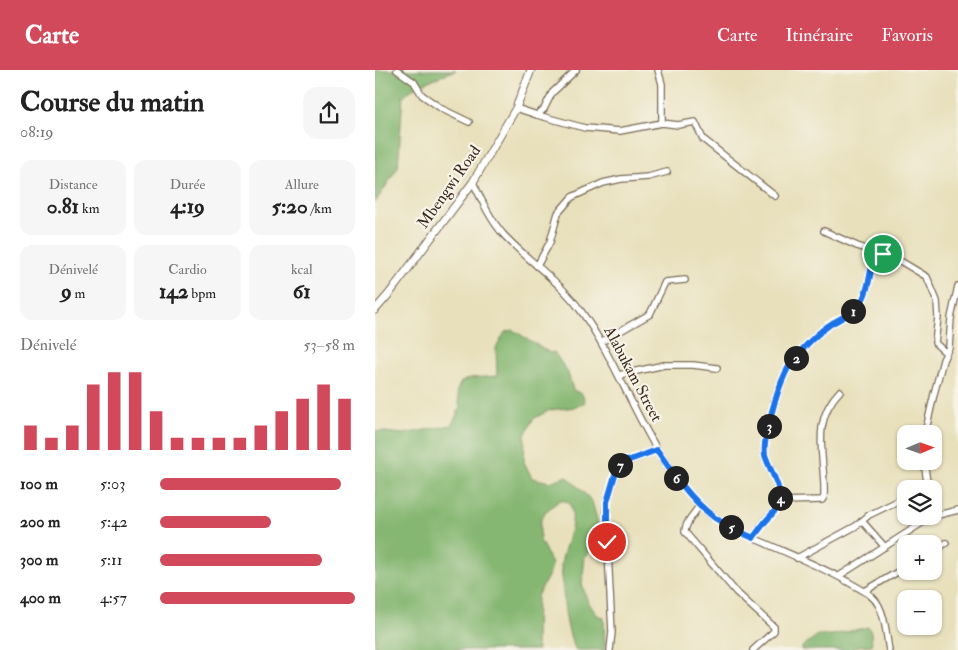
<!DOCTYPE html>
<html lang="fr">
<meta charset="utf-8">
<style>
:root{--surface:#fff;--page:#f6f6f6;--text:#222;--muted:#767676;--accent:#d1495b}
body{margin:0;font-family:"IM FELL Double Pica",serif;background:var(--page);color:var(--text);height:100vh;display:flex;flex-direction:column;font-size:19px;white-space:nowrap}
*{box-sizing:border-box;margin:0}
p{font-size:16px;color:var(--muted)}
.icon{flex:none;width:28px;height:28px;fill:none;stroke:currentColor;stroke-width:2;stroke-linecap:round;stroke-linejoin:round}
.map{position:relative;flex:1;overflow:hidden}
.side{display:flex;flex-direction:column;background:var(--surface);width:375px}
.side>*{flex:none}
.needle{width:32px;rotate:88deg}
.tools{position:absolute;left:522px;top:355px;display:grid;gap:10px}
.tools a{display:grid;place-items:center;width:45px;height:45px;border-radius:10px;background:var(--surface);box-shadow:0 1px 4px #0004;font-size:25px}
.pin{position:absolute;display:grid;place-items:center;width:42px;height:42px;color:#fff;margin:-21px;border:2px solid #fff;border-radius:50%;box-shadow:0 1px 5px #0007}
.km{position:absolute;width:25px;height:25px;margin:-12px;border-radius:50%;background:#222;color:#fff;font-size:14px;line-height:25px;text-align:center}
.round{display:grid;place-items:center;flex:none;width:52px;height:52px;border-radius:15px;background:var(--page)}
.headline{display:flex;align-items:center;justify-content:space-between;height:85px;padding:0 20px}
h1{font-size:28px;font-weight:700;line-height:38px}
.stats{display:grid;grid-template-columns:repeat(3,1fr);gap:8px;height:85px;padding:5px 20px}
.stats div{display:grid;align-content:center;border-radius:12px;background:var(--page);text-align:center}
.stats b{font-size:21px;font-weight:700}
.stats small{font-size:14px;font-weight:400}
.stats p{font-size:14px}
.chart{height:140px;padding:10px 20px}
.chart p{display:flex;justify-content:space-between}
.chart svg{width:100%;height:90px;margin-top:5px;stroke:var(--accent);stroke-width:6}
ul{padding:0 20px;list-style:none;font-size:16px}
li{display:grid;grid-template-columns:80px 60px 1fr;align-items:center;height:38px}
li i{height:12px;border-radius:6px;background:var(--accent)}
header{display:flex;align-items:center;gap:30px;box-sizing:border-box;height:70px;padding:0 25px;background:var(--accent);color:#fff}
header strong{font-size:24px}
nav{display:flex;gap:28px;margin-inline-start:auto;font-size:18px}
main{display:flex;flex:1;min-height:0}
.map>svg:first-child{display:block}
.forest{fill:#86b772;stroke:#607048}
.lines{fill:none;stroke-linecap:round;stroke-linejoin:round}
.minor-casing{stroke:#786a55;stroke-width:8}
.major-casing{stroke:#786a55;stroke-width:9}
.minor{stroke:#fff;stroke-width:5.5}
.major{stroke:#fff;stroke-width:7}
.route-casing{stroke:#fff;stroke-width:10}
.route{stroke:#1a73e8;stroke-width:6}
.labels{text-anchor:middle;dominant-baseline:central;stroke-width:4.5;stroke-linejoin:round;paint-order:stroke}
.street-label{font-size:16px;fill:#3b2a1e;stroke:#f7f3e8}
</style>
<header>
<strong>Carte</strong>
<nav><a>Carte</a><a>Itinéraire</a><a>Favoris</a></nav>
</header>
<main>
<section class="side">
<div class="headline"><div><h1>Course du matin</h1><p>08:19</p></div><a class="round"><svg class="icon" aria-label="share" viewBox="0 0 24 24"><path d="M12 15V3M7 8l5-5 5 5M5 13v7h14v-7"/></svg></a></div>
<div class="stats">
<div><p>Distance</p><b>0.81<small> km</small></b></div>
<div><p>Durée</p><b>4:19</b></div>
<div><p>Allure</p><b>5:20<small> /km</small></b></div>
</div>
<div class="stats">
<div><p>Dénivelé</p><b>9<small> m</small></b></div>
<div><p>Cardio</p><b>142<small> bpm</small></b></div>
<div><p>kcal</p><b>61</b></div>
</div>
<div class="chart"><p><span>Dénivelé</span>53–58 m</p>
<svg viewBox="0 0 160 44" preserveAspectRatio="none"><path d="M5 44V32M15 44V38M25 44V32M35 44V12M45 44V6M55 44V6M65 44V25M75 44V38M85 44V38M95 44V38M105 44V38M115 44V32M125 44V25M135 44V19M145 44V12M155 44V19"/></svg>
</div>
<ul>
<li><b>100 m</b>5:03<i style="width:93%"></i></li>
<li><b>200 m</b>5:42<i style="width:57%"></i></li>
<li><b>300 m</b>5:11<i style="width:83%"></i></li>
<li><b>400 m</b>4:57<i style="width:100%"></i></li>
</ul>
</section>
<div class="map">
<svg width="583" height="580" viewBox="0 0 583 580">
<rect width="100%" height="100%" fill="#f7f3e8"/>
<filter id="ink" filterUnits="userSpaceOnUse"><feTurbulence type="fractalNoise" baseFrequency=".02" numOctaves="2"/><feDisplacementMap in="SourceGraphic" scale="10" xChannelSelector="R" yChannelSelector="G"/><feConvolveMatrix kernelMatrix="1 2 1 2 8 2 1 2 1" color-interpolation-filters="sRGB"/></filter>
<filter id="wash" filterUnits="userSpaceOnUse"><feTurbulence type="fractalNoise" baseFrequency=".0096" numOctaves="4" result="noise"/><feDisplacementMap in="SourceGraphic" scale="20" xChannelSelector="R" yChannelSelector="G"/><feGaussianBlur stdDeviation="1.12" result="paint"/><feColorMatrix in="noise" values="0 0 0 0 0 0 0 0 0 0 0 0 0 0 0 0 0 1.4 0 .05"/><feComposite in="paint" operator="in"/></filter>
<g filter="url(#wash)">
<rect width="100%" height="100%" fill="#e8e0bb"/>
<!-- forest -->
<g class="forest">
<polygon points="0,0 81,0 42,16 28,26 23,97 0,133"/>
<path d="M138,260L175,283L179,282L193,303L198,320L207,324L210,332L201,337L175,340L158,349L150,365L149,392L157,408L175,412L192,406L217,431L226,465L210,487L207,514L212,530L221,544L229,548L230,580H201C188,555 189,524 186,497C188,473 204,455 194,432L185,430L170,442L165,452V470L177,494L175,503L162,526L161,572L163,580H0V361L28,364L77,355L85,338L82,320L86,312L95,308L122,306L121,278L130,262Z"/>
<polygon points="493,557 496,562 497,575 484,576 478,580 426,580 428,576 443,565 458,565"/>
</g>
</g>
<g filter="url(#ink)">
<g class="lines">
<!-- minor casing -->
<g class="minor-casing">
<g id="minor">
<polyline points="22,0 39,12 47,25 67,39 94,52"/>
<polyline points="283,0 287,14 287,53"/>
<polyline points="141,38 162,45 169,39 177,23 201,0"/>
<polyline points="162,45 210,58 245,61 287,53 303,55 320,52 328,69 400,126"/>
<path d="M98,112C106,129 115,149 128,164C153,191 185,211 206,241C252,305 271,389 333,442C344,452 358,458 372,465C406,481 442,494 475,513C485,519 498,524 504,536C511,549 511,565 514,580"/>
<polyline points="449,161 482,176 507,184 527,192 552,207 562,231 563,247 560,273 571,283"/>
<polyline points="162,196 175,172 183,143 197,127 228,113 246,109 273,107 292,102"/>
<polyline points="226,272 275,244 290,212 310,210"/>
<polyline points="244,305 289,295 318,295 342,298"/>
<polyline points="550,364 559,324 568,290 574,277 576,248 583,216"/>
<polyline points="549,391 553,419"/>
<path d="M405,431L447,430L449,427C451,389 434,353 465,321"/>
<path d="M325,435C320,443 310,452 310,462L361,522L399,557V561L397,563L378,580"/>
<polyline points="559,446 583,440"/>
<polyline points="487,451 509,476"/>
<path d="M378,468L390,451L405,435C407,417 395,401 390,385C387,370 403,319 410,304C417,288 439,266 453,256C463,249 476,245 484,235C494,224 496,196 499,180"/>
<polyline points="559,481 571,473"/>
<polyline points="422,488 481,456 494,445 531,427"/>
<polyline points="464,506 558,446"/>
<polyline points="490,521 531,497"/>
<polyline points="235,580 237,562 231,442 232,432 244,395 282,380"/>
</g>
</g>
<!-- major casing -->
<g class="major-casing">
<polyline id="major" points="0,240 14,224 98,112 141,38 156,0"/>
</g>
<!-- minor -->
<use href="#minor" class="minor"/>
<!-- major -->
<use href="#major" class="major"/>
</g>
</g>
<g class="lines" filter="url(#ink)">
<!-- route casing -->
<g class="route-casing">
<path id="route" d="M232,472V432L242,398L249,392L282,380C299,405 316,430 340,448C352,456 366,462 378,468L390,452L405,435C407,417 395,401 390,385C387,369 403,319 410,304C417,288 439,266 453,256C463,249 476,245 484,235C494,224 496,196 500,180L508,184"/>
</g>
<!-- route -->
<use href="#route" class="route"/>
</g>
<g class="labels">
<!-- street labels -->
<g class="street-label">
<text transform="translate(74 117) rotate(-55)">Mbengwi Road</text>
<text transform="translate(258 304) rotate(62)">Alabukam Street</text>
</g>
</g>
</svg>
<div class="tools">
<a><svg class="needle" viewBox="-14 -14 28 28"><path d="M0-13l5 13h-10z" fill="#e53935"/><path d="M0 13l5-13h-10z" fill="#767676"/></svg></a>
<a><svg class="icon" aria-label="layers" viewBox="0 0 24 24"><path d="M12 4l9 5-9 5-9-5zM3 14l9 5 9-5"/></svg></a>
<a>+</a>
<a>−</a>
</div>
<div class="pin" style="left:508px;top:184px;background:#1e9e55"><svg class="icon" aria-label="arrive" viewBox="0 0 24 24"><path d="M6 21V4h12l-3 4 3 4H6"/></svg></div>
<div class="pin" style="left:232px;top:472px;background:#d93025"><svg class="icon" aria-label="check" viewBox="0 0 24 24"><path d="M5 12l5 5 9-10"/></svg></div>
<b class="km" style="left:478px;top:241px">1</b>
<b class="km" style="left:421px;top:288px">2</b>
<b class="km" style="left:394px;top:356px">3</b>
<b class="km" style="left:405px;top:428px">4</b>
<b class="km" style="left:356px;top:457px">5</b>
<b class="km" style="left:301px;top:408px">6</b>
<b class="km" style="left:245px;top:395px">7</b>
</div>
</main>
